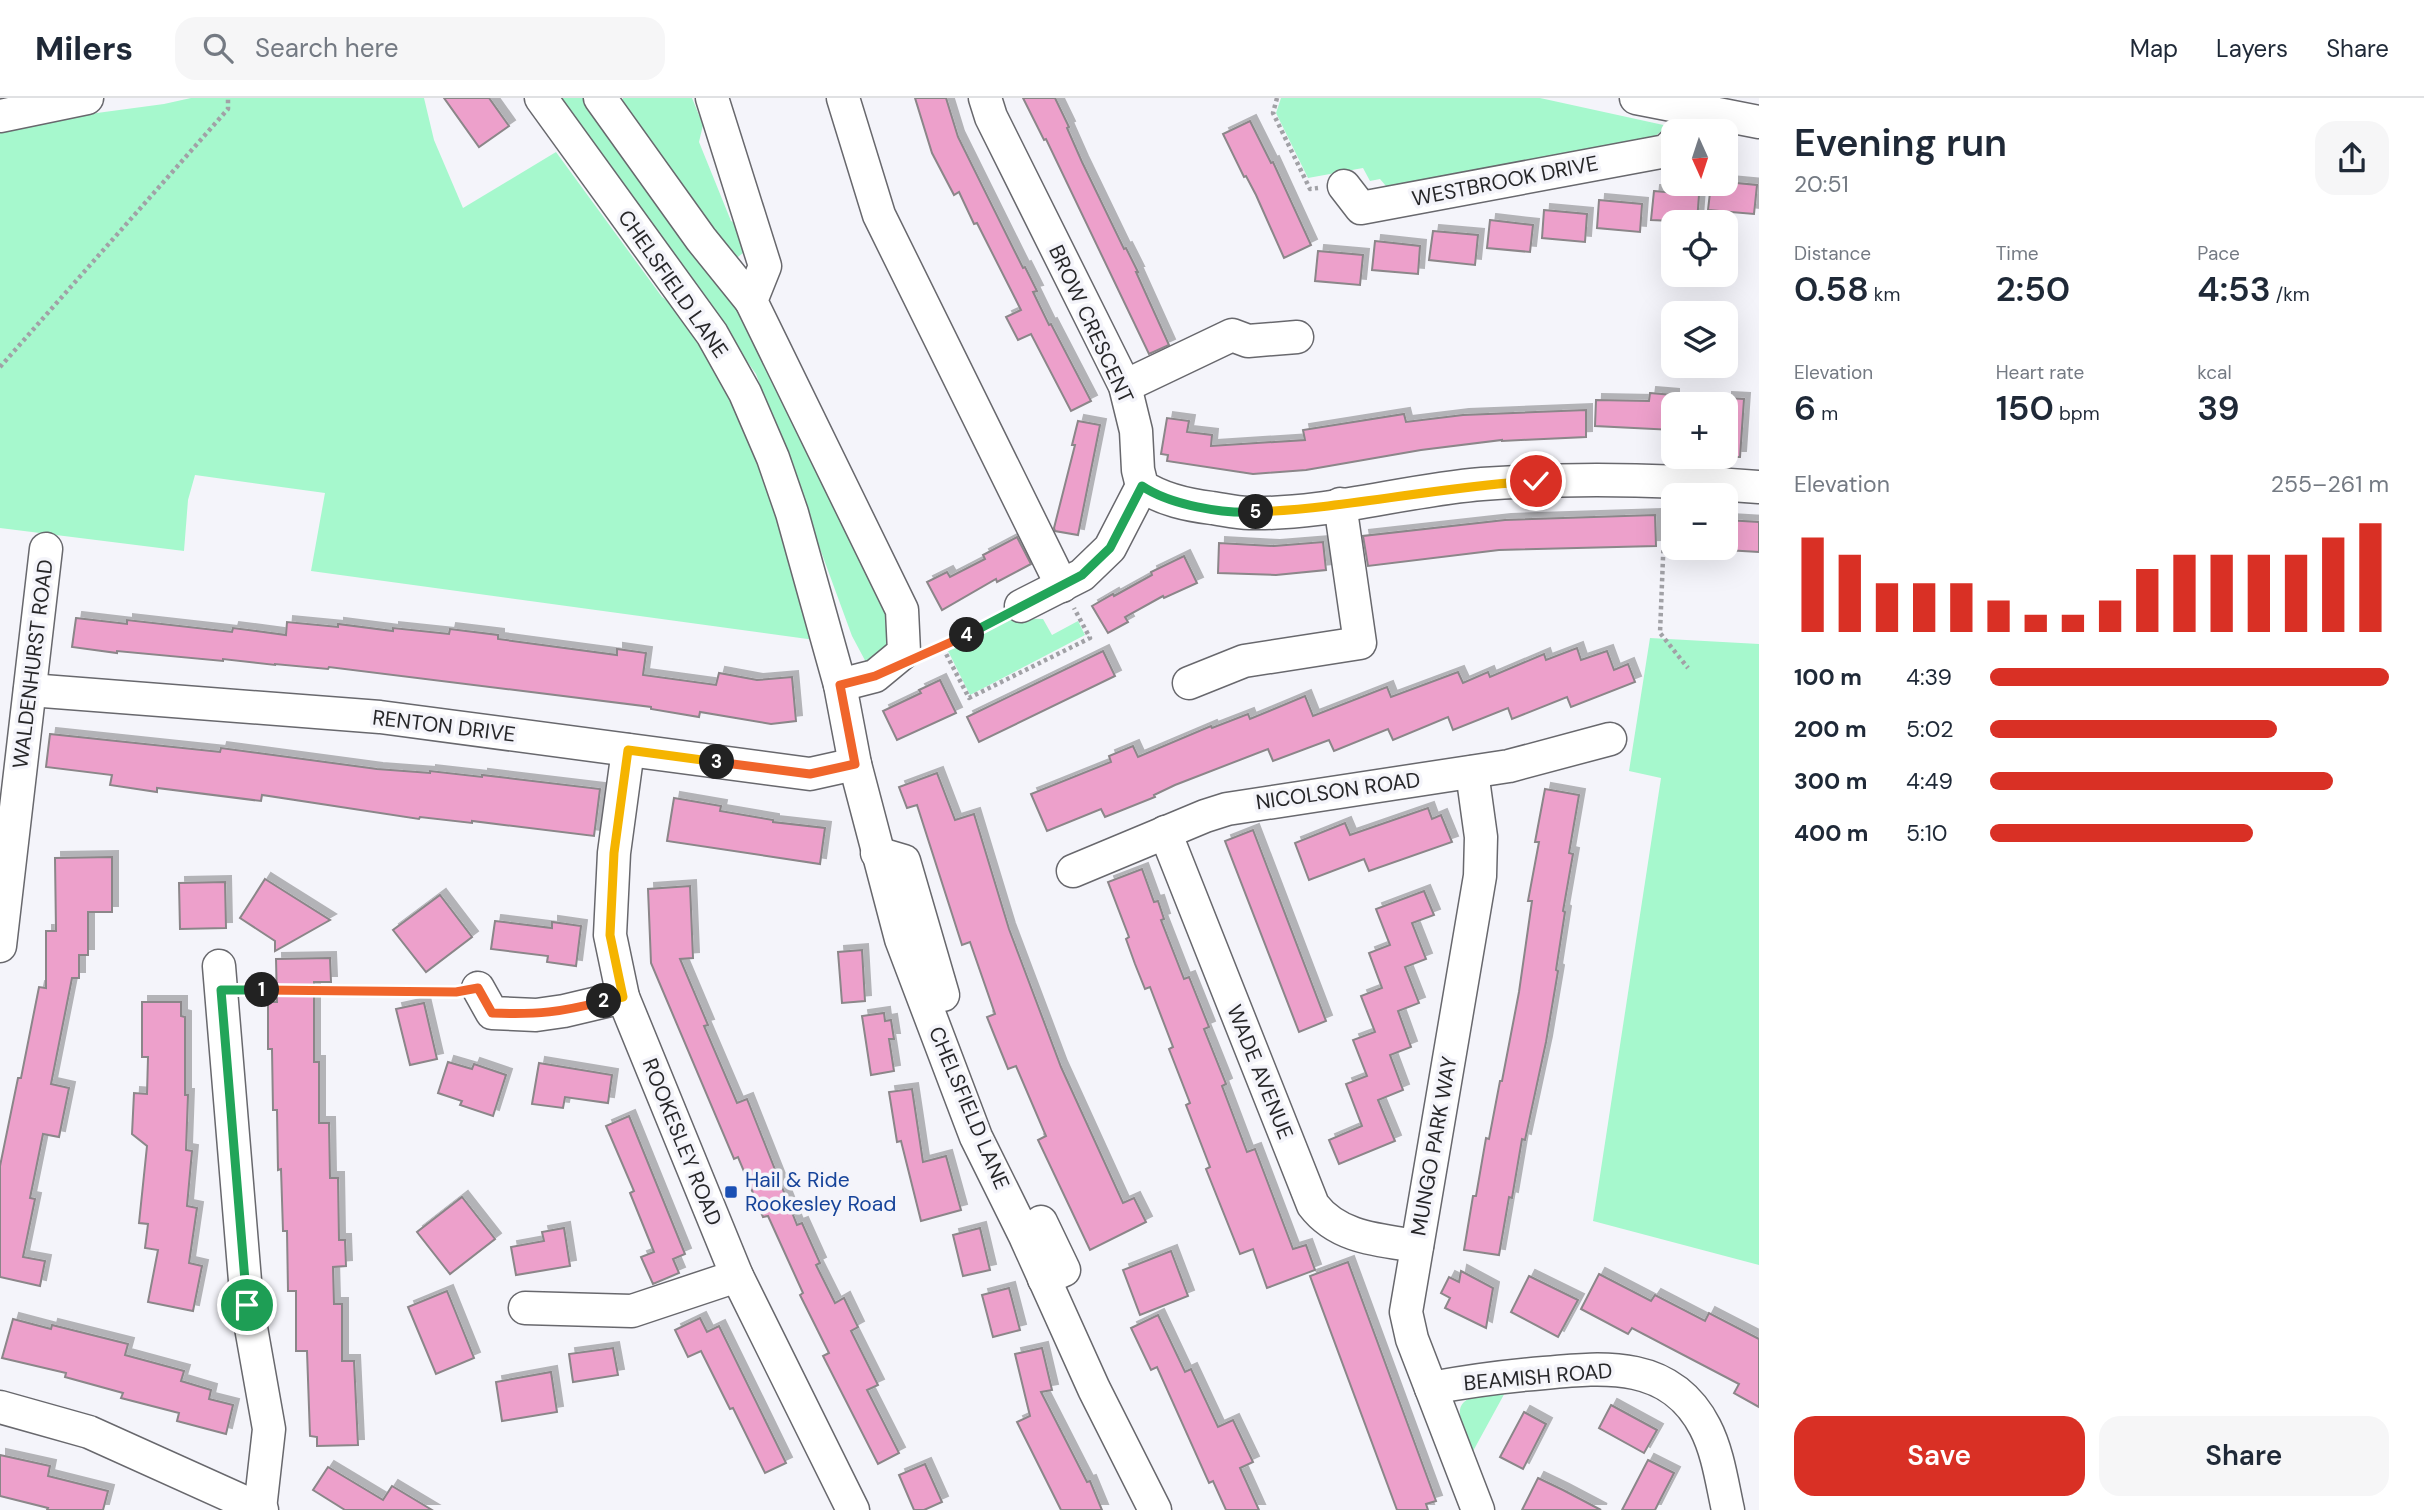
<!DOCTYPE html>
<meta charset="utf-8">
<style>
:root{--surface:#fff;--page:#f6f6f7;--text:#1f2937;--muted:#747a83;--line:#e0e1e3;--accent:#d93025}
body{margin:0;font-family:"DM Sans",sans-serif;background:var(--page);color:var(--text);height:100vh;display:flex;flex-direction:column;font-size:26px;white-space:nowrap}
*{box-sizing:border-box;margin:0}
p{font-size:23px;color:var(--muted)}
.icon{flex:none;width:38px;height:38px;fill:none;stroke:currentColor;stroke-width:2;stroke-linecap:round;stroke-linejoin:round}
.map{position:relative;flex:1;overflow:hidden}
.side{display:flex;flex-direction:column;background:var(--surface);width:665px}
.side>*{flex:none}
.needle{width:46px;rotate:177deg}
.buttons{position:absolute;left:1661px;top:21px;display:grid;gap:14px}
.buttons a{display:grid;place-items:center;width:77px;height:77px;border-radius:14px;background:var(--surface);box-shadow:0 7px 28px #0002;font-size:35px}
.pin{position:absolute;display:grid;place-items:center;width:60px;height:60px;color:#fff;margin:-30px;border:4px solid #fff;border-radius:50%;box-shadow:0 2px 7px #0007}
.km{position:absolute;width:35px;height:35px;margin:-18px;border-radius:50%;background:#222;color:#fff;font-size:19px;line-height:35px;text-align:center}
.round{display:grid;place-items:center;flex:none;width:74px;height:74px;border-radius:21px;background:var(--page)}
.head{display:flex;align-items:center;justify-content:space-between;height:119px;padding:0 35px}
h1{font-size:38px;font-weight:600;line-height:52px}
.stats{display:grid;grid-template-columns:repeat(3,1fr);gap:10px;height:119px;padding:7px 35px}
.stats div{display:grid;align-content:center}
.stats b{font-size:35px;font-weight:600}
.stats small{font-size:19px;font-weight:400}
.stats p{font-size:19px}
.chart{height:196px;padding:14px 35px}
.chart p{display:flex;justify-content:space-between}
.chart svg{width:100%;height:126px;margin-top:7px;stroke:var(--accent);stroke-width:6}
.button{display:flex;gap:14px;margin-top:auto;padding:14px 35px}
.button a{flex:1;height:80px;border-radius:21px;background:var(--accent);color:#fff;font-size:28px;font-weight:600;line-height:80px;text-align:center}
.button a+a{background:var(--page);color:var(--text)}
ul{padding:0 35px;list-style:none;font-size:23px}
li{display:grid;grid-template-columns:112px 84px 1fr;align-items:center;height:52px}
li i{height:18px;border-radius:9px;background:var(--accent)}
header{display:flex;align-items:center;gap:42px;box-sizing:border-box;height:98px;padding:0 35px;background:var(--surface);border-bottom:2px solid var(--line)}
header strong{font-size:33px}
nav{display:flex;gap:38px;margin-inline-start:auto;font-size:24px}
.search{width:490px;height:63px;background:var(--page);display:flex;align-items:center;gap:18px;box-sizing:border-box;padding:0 24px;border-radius:21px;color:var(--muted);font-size:26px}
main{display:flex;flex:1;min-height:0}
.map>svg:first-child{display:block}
.green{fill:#a6f8cd}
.building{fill:#eda0cb;stroke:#8b8689;stroke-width:2;filter:url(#shadow)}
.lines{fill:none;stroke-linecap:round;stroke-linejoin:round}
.minor-casing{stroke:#68686d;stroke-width:35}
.path{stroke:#a1a1a6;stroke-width:4.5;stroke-dasharray:3.5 3.5;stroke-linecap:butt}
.minor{stroke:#fff;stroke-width:32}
.split-1-casing{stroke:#fff;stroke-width:14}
.split-2-casing{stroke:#fff;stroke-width:14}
.split-3-casing{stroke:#fff;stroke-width:14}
.split-4-casing{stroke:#fff;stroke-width:14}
.split-5-casing{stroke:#fff;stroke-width:14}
.split-6-casing{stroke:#fff;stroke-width:14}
.split-1{stroke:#22a559;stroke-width:9}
.split-2{stroke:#f0652b;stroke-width:9}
.split-3{stroke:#f5b400;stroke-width:9}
.split-4{stroke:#f0652b;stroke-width:9}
.split-5{stroke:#22a559;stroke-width:9}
.split-6{stroke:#f5b400;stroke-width:9}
.transit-dot{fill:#1a4fb4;stroke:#f4f4fa;stroke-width:2.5}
.labels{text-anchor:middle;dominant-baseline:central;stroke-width:7;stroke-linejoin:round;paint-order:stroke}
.street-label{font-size:21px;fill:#272729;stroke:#f4f4fa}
.transit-label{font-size:21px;fill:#164399;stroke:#f4f4fa;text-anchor:start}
</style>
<header>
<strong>Milers</strong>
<div class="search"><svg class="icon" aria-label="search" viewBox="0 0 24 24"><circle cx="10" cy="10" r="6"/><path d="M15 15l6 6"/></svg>Search here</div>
<nav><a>Map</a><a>Layers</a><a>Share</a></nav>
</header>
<main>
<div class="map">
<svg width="1759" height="1412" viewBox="0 0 1759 1412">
<defs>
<filter id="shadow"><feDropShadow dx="6" dy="-6" stdDeviation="0" flood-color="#0004"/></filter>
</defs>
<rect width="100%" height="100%" fill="#f4f4fa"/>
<!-- green -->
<g class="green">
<polygon points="191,0 424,0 434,42 463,110 556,54 662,199 681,212 745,331 762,373 815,542 311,473 325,395 195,377 188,402 184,453 0,430 0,28 164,6"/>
<polygon points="560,0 590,0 741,211 898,519 895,551 868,568 852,538 756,276"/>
<polygon points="623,0 692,0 703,27 699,44 731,123 746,131 752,148 734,162 620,7"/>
<polygon points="1281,0 1540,0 1668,28 1645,46 1391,94 1380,81 1370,83 1363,70 1308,80 1276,15"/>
<polygon points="1008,520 1043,521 1052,537 1078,523 1085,537 970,597 947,551"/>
<polygon points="1650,540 1759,546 1759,1167 1593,1123 1661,680 1629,673"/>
<path d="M1507,1291L1472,1355C1453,1303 1451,1302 1507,1291Z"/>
</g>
<!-- building -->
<g class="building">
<polygon points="444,0 489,0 509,28 479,49"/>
<polygon points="915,0 946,0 958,39 1023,170 1025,169 1037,193 1033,194 1049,227 1051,226 1091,303 1071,313 1031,236 1018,242 1006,219 1021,212 977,125 974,126 959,94 954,97 932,55"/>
<polygon points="1023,0 1055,0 1069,29 1067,30 1082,64 1124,151 1126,150 1138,174 1136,174 1169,247 1149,256 1046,41 1044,42"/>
<polygon points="1250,23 1271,65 1273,64 1311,147 1284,160 1256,97 1246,78 1244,79 1223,36"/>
<polygon points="1726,84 1757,87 1754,116 1708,112 1711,86"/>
<polygon points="1654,93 1699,97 1697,124 1651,122"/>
<polygon points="1599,102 1642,106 1640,134 1597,130"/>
<polygon points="1544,112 1587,116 1585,144 1542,140"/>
<polygon points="1490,122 1533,127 1530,154 1487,150"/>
<polygon points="1433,133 1478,137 1475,167 1429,162"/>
<polygon points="1375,143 1420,148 1418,176 1372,172"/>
<polygon points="1318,153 1363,157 1360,187 1315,183"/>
<polygon points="1650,295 1673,297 1673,332 1595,328 1596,302 1649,303"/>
<polygon points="1726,300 1744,301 1740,359 1726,359"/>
<polygon points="1586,312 1586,339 1502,343 1502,342 1421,352 1306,372 1253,376 1167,363 1168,357 1161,356 1167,320 1189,323 1187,334 1212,337 1211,348 1305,342 1303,332 1404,316 1406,324 1463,317"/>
<polygon points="1078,323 1100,327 1078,437 1055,433 1054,430 1075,347 1072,347"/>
<polygon points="1655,417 1656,448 1499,452 1368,468 1363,438 1505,422"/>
<polygon points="1726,422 1759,424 1759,454 1726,452"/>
<polygon points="1017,439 1031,466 997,484 996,481 942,512 927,484 947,474 950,479 985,461 983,457"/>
<polygon points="1323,444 1326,472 1276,477 1218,475 1219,445 1274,448"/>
<polygon points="1184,458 1197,485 1164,500 1163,498 1125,519 1128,524 1108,535 1092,508 1113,496 1114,498 1152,477 1151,474"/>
<polygon points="76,520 127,526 127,522 232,534 233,530 286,537 287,524 338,529 338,526 393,533 393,530 449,536 450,531 498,537 498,541 617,557 617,551 646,555 643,577 716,587 719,575 757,582 792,579 796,623 771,626 700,614 699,619 651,611 651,609 329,569 328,571 275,566 275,567 223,561 223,563 117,553 117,555 72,549"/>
<polygon points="1577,550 1581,562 1607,553 1614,572 1628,566 1635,584 1571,609 1567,599 1512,621 1508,610 1453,632 1448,619 1393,642 1388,631 1334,653 1329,642 1273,663 1268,651 1175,687 1154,697 1155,699 1105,719 1101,711 1047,733 1031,696 1111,664 1109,658 1133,648 1138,659 1211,628 1212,630 1248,616 1250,621 1305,598 1313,618 1387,589 1391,599 1458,574 1463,585 1488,574 1490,579 1544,556 1546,562"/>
<polygon points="1103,553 1115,578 979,644 967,619"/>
<polygon points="940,582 956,615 897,642 883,613 921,595 919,592"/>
<polygon points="50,636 220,654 221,650 377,671 430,675 430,673 482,679 482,677 600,691 594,738 472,723 472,725 420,719 419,721 262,697 261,703 157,690 157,694 110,687 112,677 46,669"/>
<polygon points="937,675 955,722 974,716 1009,831 1061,969 1123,1105 1134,1100 1146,1124 1090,1152 1038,1042 1046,1038 1016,968 1008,971 995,939 987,919 995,916 970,844 962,847 917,707 907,710 899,689"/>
<polygon points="1545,691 1579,697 1569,755 1573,756 1563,813 1565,814 1556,872 1558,873 1546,944 1525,1042 1522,1041 1512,1100 1509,1099 1499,1157 1464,1152 1473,1098 1476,1098 1486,1040 1489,1041 1500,983 1502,983 1519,894 1532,803 1528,803 1539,744 1535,744"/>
<polygon points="674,700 721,708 720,713 773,722 773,724 825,730 820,766 667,743"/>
<polygon points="1428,710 1432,721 1441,717 1452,744 1369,773 1364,761 1309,782 1295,745 1345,725 1350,737"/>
<polygon points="1253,732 1326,923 1299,934 1225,743"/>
<polygon points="112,759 112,814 88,814 88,857 79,857 79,880 72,880 51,986 69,990 59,1039 43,1036 30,1100 35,1101 23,1159 45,1163 40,1188 0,1179 0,1068 18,980 21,980 39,889 46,890 46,833 56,833 55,760"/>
<polygon points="1142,771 1154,804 1158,803 1164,821 1161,822 1184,881 1189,879 1209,929 1204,931 1226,986 1222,988 1247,1054 1255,1051 1293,1151 1306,1147 1315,1172 1267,1190 1253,1151 1240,1156 1206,1071 1210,1069 1186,1007 1190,1005 1169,951 1173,949 1150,889 1145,891 1135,866 1126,841 1129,839 1108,784"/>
<polygon points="265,781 284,793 330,822 275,853 275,843 240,820"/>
<polygon points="225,784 226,830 180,831 179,785"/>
<polygon points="690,788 693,860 680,861 708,927 704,928 737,1005 747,1001 797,1127 802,1125 820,1165 816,1167 835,1205 844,1200 858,1229 851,1233 878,1287 867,1292 899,1355 878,1366 823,1258 829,1255 800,1197 803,1195 768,1118 763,1119 738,1059 734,1061 651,865 648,791"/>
<polygon points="1424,793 1434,817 1412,825 1426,861 1405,869 1419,905 1398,913 1411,949 1390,957 1403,992 1378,1002 1395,1043 1339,1066 1329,1042 1362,1028 1346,986 1367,978 1353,942 1375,934 1361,898 1382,890 1369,855 1390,847 1376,811"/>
<polygon points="440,797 472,839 426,874 393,832"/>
<polygon points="495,823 552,830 552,824 581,828 576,868 547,864 548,858 491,851"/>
<polygon points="862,852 865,903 842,905 838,854"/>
<polygon points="330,860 331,884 314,884 314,964 319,964 319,1025 329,1025 330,1080 338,1080 339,1142 345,1142 346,1168 333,1169 334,1206 342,1206 342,1263 354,1263 358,1347 317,1348 317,1339 310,1338 307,1253 296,1253 296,1193 288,1193 287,1133 283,1133 281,1071 278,1072 277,1012 273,1012 272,951 268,951 268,904 277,904 276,861"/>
<polygon points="142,904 181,904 181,918 185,919 185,997 188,997 186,1052 192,1053 187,1108 197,1110 189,1165 202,1168 193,1213 148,1204 158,1152 145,1150 148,1126 139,1125 147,1048 132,1036 134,995 147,996 148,959 142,959"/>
<polygon points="424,905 437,961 410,967 396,911"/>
<polygon points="884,915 885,923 891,922 894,941 889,941 894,973 871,977 862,918"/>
<polygon points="448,964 472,971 474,966 506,977 493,1018 460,1007 462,1003 438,995"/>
<polygon points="539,965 612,977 608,1005 565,999 563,1010 532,1006"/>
<polygon points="912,991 923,1064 946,1058 961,1112 921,1123 901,1043 897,1044 889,994"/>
<polygon points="629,1018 685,1156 673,1161 679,1175 653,1186 641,1159 654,1154 630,1095 634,1093 606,1028"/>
<polygon points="462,1099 495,1141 450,1176 417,1134"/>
<polygon points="564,1130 570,1168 516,1177 511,1149 544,1143 542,1134"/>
<polygon points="980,1130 990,1172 963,1178 953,1137"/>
<polygon points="1171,1153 1188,1198 1140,1217 1123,1172"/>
<polygon points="1348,1164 1436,1403 1426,1406 1428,1412 1397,1412 1310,1178"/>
<polygon points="1461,1173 1493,1190 1486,1230 1445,1210 1450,1200 1441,1195 1449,1179 1459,1184"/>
<polygon points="1599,1176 1651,1203 1655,1197 1705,1223 1709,1215 1759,1241 1759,1309 1734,1295 1739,1286 1632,1230 1628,1236 1581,1211"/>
<polygon points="1529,1178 1578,1202 1558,1239 1511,1214"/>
<polygon points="1009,1190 1020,1232 993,1239 982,1197"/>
<polygon points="447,1193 474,1260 436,1276 408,1209"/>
<polygon points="1158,1217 1185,1274 1191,1271 1218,1329 1233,1322 1253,1364 1240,1370 1259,1412 1226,1412 1213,1383 1209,1385 1157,1269 1151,1272 1131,1230"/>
<polygon points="700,1220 707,1234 719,1228 786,1365 765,1375 733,1310 730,1311 701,1253 688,1259 675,1232"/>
<polygon points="13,1221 51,1231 52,1227 128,1246 125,1257 184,1273 181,1283 211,1292 209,1301 233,1307 226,1336 177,1323 179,1315 121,1300 123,1295 65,1279 66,1275 2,1260"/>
<polygon points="613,1250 618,1277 573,1284 569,1256"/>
<polygon points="1042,1250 1052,1292 1041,1294 1087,1384 1090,1383 1102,1412 1061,1412 1017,1324 1030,1318 1015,1256"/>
<polygon points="551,1274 557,1314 502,1323 496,1284"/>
<polygon points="1611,1307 1657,1332 1644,1355 1599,1330"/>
<polygon points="1524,1314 1546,1326 1523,1371 1500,1359"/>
<polygon points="0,1357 50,1368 48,1378 108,1393 103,1412 47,1412 48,1410 0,1398"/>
<polygon points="1648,1362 1674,1375 1661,1400 1655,1412 1622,1412"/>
<polygon points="925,1366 942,1404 924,1412 914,1412 899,1377"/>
<polygon points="328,1369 383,1402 392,1388 432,1412 345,1412 313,1392"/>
<polygon points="1538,1380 1563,1392 1601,1412 1522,1412"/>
</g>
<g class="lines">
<!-- minor casing -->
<g class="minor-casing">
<g id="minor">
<polyline points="541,0 712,236 745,295 773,360 792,415 840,587 855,666 901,841 976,1039 1025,1138 1094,1291 1155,1412"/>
<polyline points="600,0 701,141 751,203"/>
<polyline points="712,0 765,168 751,203 902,512 904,554 875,578 840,587"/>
<polyline points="843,0 879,117 1062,488"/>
<path d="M985,0L991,19L1125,288L1136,333L1138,372L1142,388C1163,402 1188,407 1212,410C1225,412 1237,415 1249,415C1327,417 1405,392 1482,386C1577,379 1664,381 1759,389"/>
<polyline points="1636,0 1759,24"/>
<polyline points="0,18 87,0"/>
<polyline points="1344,88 1361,110 1666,53 1673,46"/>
<polyline points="1125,288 1232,237 1248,243 1297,239"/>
<polyline points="1021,508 1082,477 1110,450 1142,388"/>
<polyline points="1189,585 1244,563 1360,545 1340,406"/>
<polyline points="30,592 380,619 810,676 855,666"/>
<polyline points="628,652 614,755 610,837 623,899 737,1178 853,1412"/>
<polyline points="1472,674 1481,739 1480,778 1406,1214 1412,1241 1478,1412"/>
<path d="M1165,734L1313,1107C1338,1140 1379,1142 1417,1148"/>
<polyline points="877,755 904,763 943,897"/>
<polyline points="1073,773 1205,718 1227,711 1509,668 1610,641"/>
<polyline points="0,848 46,451"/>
<polyline points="219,868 247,1207 269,1331 260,1411"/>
<polyline points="478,890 492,915 536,917 564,913 623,899"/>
<polyline points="1041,1124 1064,1172 1044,1181"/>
<polyline points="525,1210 632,1213 737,1178"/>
<path d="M1431,1290C1469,1283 1506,1278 1544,1275C1606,1269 1671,1263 1705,1329C1718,1354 1722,1385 1728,1412"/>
<polyline points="0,1309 89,1334 262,1412"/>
</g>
</g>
<!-- path -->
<g class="path">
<polyline points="1277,0 1273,15 1310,91 1318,90"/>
<polyline points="0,269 228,11 228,0"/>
<polyline points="1665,410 1660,535 1688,570"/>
<polyline points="943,550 969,600 1090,540 1074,510"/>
<polyline points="929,556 999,520"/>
<polyline points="248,892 453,894"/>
</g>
<!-- minor -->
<use href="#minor" class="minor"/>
</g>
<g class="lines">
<!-- split-1 casing -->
<g class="split-1-casing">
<polyline id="split-1" points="247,1207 221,892 262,892"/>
</g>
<!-- split-2 casing -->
<g class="split-2-casing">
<path id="split-2" d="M262,892L456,894L478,890L492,915C537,917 562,914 604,903"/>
</g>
<!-- split-3 casing -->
<g class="split-3-casing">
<polyline id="split-3" points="604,903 623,899 610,837 614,755 628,652 717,664"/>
</g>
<!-- split-4 casing -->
<g class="split-4-casing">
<polyline id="split-4" points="717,664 810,676 855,666 840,587 875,578 967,537"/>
</g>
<!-- split-5 casing -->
<g class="split-5-casing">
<path id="split-5" d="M967,537L1082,477L1110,450L1142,388C1170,407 1223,416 1256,414"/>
</g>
<!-- split-6 casing -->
<g class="split-6-casing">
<path id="split-6" d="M1256,414C1350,410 1442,388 1536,383"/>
</g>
<!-- split-1 -->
<use href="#split-1" class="split-1"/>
<!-- split-2 -->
<use href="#split-2" class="split-2"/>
<!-- split-3 -->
<use href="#split-3" class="split-3"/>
<!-- split-4 -->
<use href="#split-4" class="split-4"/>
<!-- split-5 -->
<use href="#split-5" class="split-5"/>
<!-- split-6 -->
<use href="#split-6" class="split-6"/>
</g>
<!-- markers -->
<rect class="transit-dot" x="724" y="1087" width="14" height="14" rx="3.5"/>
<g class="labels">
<!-- street labels -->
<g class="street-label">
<text transform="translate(1505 83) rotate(-11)">WESTBROOK DRIVE</text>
<text transform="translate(673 186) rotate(55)">CHELSFIELD LANE</text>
<text transform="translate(1091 226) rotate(65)">BROW CRESCENT</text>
<text transform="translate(33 566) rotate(-83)">WALDENHURST ROAD</text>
<text transform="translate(444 628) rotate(7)">RENTON DRIVE</text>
<text transform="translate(1338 693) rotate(-8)">NICOLSON ROAD</text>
<text transform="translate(1260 974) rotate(68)">WADE AVENUE</text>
<text transform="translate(969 1010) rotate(67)">CHELSFIELD LANE</text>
<text transform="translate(682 1044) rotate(68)">ROOKESLEY ROAD</text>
<text transform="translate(1434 1048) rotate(-80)">MUNGO PARK WAY</text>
<text transform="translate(1538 1279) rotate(-5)">BEAMISH ROAD</text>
</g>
<!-- transit labels -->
<g class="transit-label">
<text x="745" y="1082">Hail &amp; Ride<tspan x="745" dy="24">Rookesley Road</tspan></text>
</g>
</g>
</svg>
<div class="buttons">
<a><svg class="needle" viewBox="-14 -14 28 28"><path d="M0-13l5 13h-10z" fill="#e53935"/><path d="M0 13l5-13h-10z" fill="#747a83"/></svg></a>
<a><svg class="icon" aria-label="locate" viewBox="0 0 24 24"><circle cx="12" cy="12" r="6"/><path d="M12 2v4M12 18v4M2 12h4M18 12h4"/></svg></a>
<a><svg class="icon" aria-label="layers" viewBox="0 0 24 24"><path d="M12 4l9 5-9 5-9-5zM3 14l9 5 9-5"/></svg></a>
<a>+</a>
<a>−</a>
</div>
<div class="pin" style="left:247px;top:1207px;background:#1e9e55"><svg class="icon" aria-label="arrive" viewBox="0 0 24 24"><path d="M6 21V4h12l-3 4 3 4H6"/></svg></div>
<div class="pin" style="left:1536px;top:383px;background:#d93025"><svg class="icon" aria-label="check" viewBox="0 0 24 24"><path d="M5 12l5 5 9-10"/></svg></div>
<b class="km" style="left:262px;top:892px">1</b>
<b class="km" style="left:604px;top:903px">2</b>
<b class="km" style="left:717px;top:664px">3</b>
<b class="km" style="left:967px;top:537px">4</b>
<b class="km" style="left:1256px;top:414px">5</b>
</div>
<section class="side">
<div class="head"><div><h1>Evening run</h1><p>20:51</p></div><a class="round"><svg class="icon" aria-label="share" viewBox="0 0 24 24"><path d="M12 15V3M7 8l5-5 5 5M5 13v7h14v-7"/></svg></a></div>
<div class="stats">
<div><p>Distance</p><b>0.58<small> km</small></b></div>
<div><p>Time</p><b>2:50</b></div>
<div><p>Pace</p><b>4:53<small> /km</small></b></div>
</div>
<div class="stats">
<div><p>Elevation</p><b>6<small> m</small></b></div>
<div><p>Heart rate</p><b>150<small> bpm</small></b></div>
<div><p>kcal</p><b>39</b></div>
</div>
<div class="chart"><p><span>Elevation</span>255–261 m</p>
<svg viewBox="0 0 160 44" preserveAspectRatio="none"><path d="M5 44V11M15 44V17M25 44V27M35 44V27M45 44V27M55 44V33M65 44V38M75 44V38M85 44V33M95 44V22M105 44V17M115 44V17M125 44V17M135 44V17M145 44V11M155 44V6"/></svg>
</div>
<ul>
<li><b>100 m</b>4:39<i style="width:100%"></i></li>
<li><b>200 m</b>5:02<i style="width:72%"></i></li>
<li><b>300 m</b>4:49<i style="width:86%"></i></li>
<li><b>400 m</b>5:10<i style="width:66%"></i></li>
</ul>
<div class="button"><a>Save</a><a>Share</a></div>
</section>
</main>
